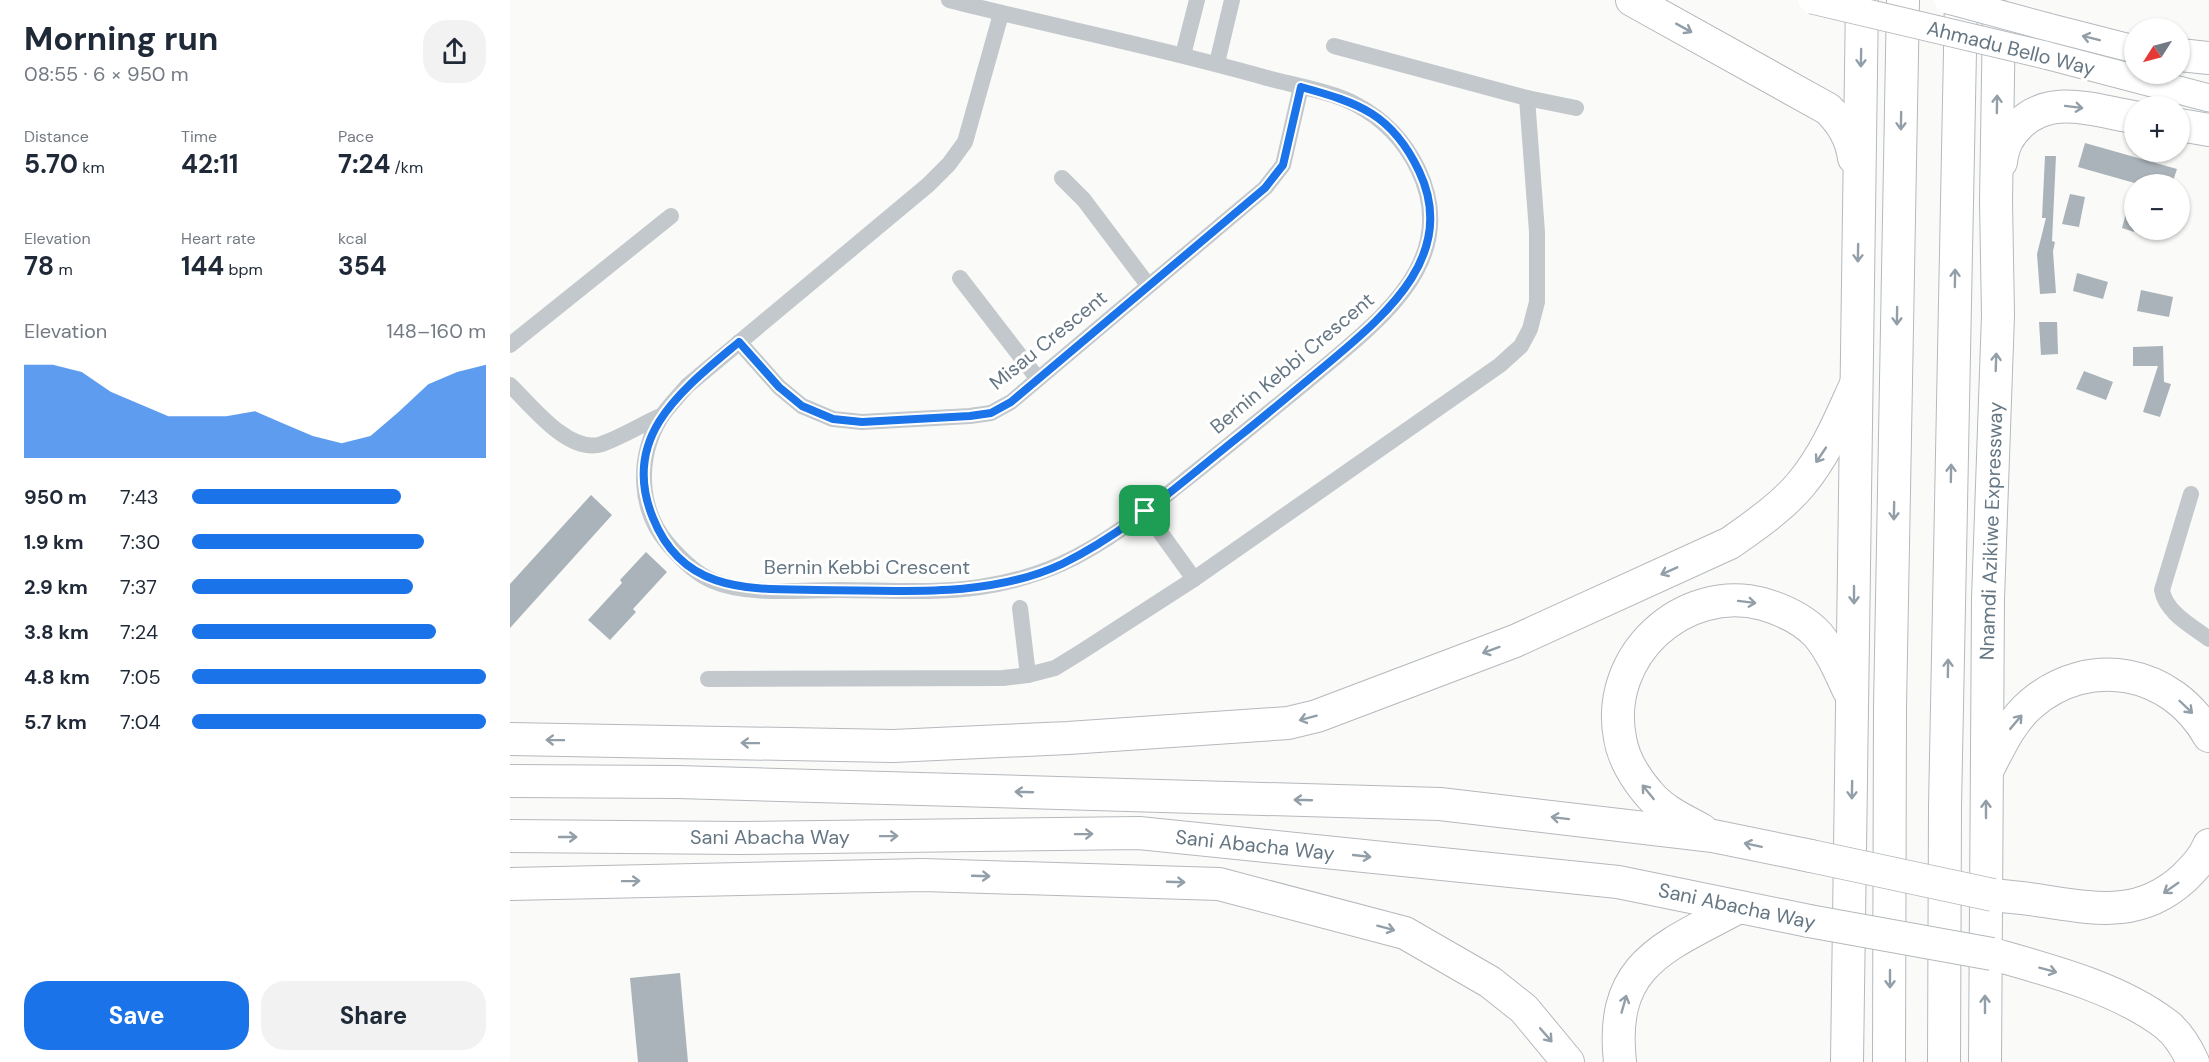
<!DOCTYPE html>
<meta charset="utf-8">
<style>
:root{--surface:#fff;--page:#f2f2f3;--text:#1f2937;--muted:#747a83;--accent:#1a73e8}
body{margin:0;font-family:"DM Sans",sans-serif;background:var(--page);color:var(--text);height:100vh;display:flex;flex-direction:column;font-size:22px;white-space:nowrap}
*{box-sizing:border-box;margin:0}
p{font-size:20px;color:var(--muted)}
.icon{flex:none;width:33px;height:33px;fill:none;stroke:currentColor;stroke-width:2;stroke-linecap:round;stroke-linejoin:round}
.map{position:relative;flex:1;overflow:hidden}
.sheet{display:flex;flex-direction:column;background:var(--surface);width:510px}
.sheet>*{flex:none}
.needle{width:39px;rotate:234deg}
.fabs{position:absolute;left:1614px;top:18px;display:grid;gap:12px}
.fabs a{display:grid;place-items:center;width:66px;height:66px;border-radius:50%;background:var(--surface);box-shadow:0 2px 4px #0004;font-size:30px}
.pin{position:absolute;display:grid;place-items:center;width:51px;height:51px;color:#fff;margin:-26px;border-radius:12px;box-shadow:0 3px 9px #0006}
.round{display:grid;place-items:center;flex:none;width:63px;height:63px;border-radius:24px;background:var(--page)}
.headline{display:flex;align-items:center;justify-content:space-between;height:102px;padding:0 24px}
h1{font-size:33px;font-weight:700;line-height:45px}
.metrics{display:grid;grid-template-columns:repeat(3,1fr);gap:9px;height:102px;padding:6px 24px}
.metrics div{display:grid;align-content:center}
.metrics b{font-size:26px;font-weight:700}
.metrics small{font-size:16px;font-weight:400}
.metrics p{font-size:16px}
.chart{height:168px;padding:12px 24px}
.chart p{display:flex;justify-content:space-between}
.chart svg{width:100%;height:108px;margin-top:6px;fill:var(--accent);opacity:.7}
.action{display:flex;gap:12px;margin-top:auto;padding:12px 24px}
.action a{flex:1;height:69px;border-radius:24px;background:var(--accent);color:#fff;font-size:24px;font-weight:700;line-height:69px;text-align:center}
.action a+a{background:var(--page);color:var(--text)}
ul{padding:0 24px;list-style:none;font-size:20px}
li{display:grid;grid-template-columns:96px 72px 1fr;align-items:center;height:45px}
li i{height:15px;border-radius:8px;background:var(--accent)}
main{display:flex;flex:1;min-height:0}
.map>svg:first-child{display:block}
.building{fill:#aab3b9}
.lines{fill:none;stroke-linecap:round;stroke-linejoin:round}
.primary-casing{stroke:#b5babe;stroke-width:29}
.highway-casing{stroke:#b4b9bd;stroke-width:34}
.street{stroke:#c3c8cc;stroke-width:16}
.primary{stroke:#fff;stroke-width:27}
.highway{stroke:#fff;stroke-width:32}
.primary-bridge-casing{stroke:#b5babe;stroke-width:29;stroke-linecap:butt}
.highway-bridge-casing{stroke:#b4b9bd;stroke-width:34;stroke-linecap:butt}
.primary-bridge{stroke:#fff;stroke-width:27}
.highway-bridge{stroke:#fff;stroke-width:32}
.oneway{stroke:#939fa8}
.route-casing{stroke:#fff;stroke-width:12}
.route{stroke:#1a73e8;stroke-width:8}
.labels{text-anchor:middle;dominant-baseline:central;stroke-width:6;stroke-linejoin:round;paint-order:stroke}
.street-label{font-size:20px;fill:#657683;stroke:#fff}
</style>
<main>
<section class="sheet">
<div class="headline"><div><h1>Morning run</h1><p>08:55 · 6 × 950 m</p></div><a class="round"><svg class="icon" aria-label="share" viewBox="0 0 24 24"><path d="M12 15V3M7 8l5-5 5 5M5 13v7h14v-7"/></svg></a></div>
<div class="metrics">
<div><p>Distance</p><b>5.70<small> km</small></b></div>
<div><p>Time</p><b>42:11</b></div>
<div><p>Pace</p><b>7:24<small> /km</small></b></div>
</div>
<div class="metrics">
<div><p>Elevation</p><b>78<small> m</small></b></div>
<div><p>Heart rate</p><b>144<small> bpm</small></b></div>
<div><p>kcal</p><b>354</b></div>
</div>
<div class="chart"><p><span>Elevation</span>148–160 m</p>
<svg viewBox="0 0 160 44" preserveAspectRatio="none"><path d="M0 44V6L10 6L20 9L30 17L40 22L50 27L60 27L70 27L80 25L90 30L100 35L110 38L120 35L130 25L140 14L150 9L160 6V44z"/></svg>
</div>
<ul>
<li><b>950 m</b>7:43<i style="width:71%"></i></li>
<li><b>1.9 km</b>7:30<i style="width:79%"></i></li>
<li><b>2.9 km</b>7:37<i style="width:75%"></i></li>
<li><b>3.8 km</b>7:24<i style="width:83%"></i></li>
<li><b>4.8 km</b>7:05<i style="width:100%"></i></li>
<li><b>5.7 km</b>7:04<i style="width:100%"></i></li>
</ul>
<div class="action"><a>Save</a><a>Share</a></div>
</section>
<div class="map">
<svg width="1699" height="1062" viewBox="0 0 1699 1062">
<rect width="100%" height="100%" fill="#fafaf8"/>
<!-- building -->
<g class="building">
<polygon points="1575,143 1667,169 1662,184 1628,184 1568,167"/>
<polygon points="1535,156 1546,156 1542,241 1545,242 1543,251 1546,293 1530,294 1527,254 1536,218 1532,218"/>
<polygon points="1560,194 1575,197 1569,227 1552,224"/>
<polygon points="1621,195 1624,196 1624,232 1612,228"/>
<polygon points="1567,273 1598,282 1593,299 1563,291"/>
<polygon points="1631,290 1663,297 1659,317 1627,311"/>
<polygon points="1529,322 1547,322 1548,354 1531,355"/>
<polygon points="1653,346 1654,382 1661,384 1650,417 1633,412 1648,366 1623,366 1623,347"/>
<polygon points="1574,371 1603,382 1596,400 1566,389"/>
<polygon points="81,495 102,515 0,628 0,584"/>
<polygon points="136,552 157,572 123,609 126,612 100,640 78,620 112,583 110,580"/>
<polygon points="170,973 178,1062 128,1062 120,978"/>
</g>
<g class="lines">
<!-- primary casing -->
<g class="primary-casing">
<g id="primary">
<polyline points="1538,27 1624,49"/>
<polyline points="1535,55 1699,98"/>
</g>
</g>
<!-- highway casing -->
<g class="highway-casing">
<g id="highway">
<path d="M1122,0L1318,109C1332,123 1341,137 1344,158"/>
<polyline points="1670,55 1699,58"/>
<polyline points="1670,125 1699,130"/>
<path d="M1491,162C1493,146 1498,136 1509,125C1541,93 1585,111 1624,117"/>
<path d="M0,739L383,746L558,738L778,723L807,716L1005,641L1220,543C1244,526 1272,507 1291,484C1316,454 1330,419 1346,384"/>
<path d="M1478,769C1490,746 1501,721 1521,704C1579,654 1662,670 1699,736"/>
<polyline points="0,781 167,782 930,804 1203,836 1301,856"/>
<path d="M1192,830C1174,820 1153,811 1139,794C1126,779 1113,758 1110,738C1094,656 1173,583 1253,604C1273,610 1294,620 1308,635C1322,652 1330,672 1339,691"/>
<polyline points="0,836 230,838 629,833 1108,882 1299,921"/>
<polyline points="0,884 413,875 709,884 895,933 980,982 1014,1009 1058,1062"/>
<path d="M1483,895C1500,897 1517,898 1533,901C1587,909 1630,918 1674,878C1684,868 1694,858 1699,845"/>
<path d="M1482,954C1539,970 1609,988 1657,1025C1668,1034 1677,1049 1683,1062"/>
<path d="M1110,1062C1099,963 1155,947 1229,907"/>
<polyline points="1337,1062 1352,0"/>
<polyline points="1379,1062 1380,708 1393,0"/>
<polyline points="1434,1062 1435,807 1451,0"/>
<polyline points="1475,1062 1478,599 1488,315 1486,201 1489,16"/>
</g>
</g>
<!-- street -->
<g class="street">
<path d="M439,0C545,27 652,48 757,78C783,85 823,92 845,104C874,119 894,140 908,169C946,248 889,304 832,352C785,392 737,430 689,469C646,503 602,541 551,564C526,575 497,583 470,587C424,594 375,590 328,590C291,590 237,596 203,581C186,574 170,558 158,544C128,509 127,458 150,419C157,407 168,397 177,386L418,185L439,164L455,142L491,14"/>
<polyline points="824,46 1017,98 1066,108"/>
<polyline points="673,55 687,0"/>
<polyline points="707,63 722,0"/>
<polyline points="552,178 574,200 638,285"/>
<polyline points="450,278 528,379"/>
<polyline points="229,342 269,387 292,406 323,419 352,422 460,416 481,413 501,402 755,188 773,165 791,87"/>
<polyline points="0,345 161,216"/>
<path d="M0,385C21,405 56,451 88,445C105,441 134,423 151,416"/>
<path d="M1681,494L1652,590C1656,613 1682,626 1699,639"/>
<polyline points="635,511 684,579"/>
<polyline points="510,608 518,675"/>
<polyline points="198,679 493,678 518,675 545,668 571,652 684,579 990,365 1011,346 1020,329 1027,302 1027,232 1017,98"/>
</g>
<!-- primary -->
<use href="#primary" class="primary"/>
<!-- highway -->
<use href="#highway" class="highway"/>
<!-- primary-bridge casing -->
<g class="primary-bridge-casing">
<g id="primary-bridge">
<polyline points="1302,0 1535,55"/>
<polyline points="1438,0 1538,27"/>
</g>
</g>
<!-- highway-bridge casing -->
<g class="highway-bridge-casing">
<g id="highway-bridge">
<polyline points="1301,856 1483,895"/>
<polyline points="1299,921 1482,954"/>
</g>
</g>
<!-- primary-bridge -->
<use href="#primary-bridge" class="primary-bridge"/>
<!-- highway-bridge -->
<use href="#highway-bridge" class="highway-bridge"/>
</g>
<!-- one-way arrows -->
<defs><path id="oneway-shaft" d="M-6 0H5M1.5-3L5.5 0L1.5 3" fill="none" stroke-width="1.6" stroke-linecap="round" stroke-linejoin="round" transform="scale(1.5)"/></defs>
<g class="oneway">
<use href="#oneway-shaft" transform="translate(1174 28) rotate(29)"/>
<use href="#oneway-shaft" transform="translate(1581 38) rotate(-166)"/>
<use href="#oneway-shaft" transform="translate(1351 58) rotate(91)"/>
<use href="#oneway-shaft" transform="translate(1487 104) rotate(-89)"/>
<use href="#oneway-shaft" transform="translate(1564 107) rotate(7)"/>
<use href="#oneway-shaft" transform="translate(1391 121) rotate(91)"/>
<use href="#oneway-shaft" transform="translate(1348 253) rotate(91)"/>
<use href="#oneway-shaft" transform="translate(1445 278) rotate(-89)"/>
<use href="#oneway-shaft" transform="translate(1387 316) rotate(91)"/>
<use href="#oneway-shaft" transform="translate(1486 362) rotate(-88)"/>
<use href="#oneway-shaft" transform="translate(1311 455) rotate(124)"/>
<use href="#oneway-shaft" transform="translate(1441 473) rotate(-89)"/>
<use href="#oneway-shaft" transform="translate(1384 511) rotate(91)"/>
<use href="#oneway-shaft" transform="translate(1159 571) rotate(156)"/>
<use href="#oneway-shaft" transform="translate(1344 595) rotate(90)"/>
<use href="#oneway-shaft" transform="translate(1237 602) rotate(7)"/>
<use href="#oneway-shaft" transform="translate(981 650) rotate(160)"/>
<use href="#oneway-shaft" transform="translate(1438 668) rotate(-89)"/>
<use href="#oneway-shaft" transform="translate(1676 707) rotate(44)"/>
<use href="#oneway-shaft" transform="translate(798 718) rotate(165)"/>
<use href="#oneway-shaft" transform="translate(1506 722) rotate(-50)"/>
<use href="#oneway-shaft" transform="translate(45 740) rotate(-179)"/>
<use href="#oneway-shaft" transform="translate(240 743) rotate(-179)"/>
<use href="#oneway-shaft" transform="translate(1342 790) rotate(91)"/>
<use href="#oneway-shaft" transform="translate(514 792) rotate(-178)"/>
<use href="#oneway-shaft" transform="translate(1138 792) rotate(-129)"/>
<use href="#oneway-shaft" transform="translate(793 800) rotate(-178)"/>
<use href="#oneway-shaft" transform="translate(1476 809) rotate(-90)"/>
<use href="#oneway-shaft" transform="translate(1050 818) rotate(-173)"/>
<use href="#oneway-shaft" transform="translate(574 834) rotate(-1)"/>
<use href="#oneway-shaft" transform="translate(379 836) rotate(-1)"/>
<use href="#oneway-shaft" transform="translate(58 837)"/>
<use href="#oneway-shaft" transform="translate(1243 845) rotate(-168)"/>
<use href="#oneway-shaft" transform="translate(852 856) rotate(6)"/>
<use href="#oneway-shaft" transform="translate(471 876) rotate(2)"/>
<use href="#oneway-shaft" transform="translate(121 881) rotate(-1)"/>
<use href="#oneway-shaft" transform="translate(666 882) rotate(2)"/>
<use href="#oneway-shaft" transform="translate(1661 888) rotate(145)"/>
<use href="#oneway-shaft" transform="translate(876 928) rotate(15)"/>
<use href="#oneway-shaft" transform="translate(1538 970) rotate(15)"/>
<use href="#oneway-shaft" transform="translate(1380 979) rotate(90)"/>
<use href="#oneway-shaft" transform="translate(1114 1004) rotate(-74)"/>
<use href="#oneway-shaft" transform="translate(1475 1004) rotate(-90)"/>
<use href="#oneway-shaft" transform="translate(1036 1035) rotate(49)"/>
</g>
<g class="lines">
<!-- route casing -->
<g class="route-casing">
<path id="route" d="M791,87C849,103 882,114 909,171C948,253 879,312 822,360C792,385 762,410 731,435C674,480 618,532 552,564C477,599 388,590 307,590C239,589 173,593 143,518C109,436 173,389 229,342L269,387L292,406L323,419L352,422L460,416L481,413L501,402L755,188L773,165Z"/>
</g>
<!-- route -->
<use href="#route" class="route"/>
</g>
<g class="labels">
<!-- street labels -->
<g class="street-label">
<text transform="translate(1501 48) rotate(14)">Ahmadu Bello Way</text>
<text transform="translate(538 340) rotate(-39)">Misau Crescent</text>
<text transform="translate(782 363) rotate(-40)">Bernin Kebbi Crescent</text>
<text transform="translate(1481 531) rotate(-88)">Nnamdi Azikiwe Expressway</text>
<text x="357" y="567">Bernin Kebbi Crescent</text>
<text x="260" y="837">Sani Abacha Way</text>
<text transform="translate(745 845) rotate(6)">Sani Abacha Way</text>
<text transform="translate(1227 906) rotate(12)">Sani Abacha Way</text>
</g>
</g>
</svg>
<div class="fabs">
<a><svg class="needle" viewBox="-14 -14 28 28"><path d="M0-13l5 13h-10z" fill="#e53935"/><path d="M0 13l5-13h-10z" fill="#747a83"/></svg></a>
<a>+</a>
<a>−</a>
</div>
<div class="pin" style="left:635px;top:511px;background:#1e9e55"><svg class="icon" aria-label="arrive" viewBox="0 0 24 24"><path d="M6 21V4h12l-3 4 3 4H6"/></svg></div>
</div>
</main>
